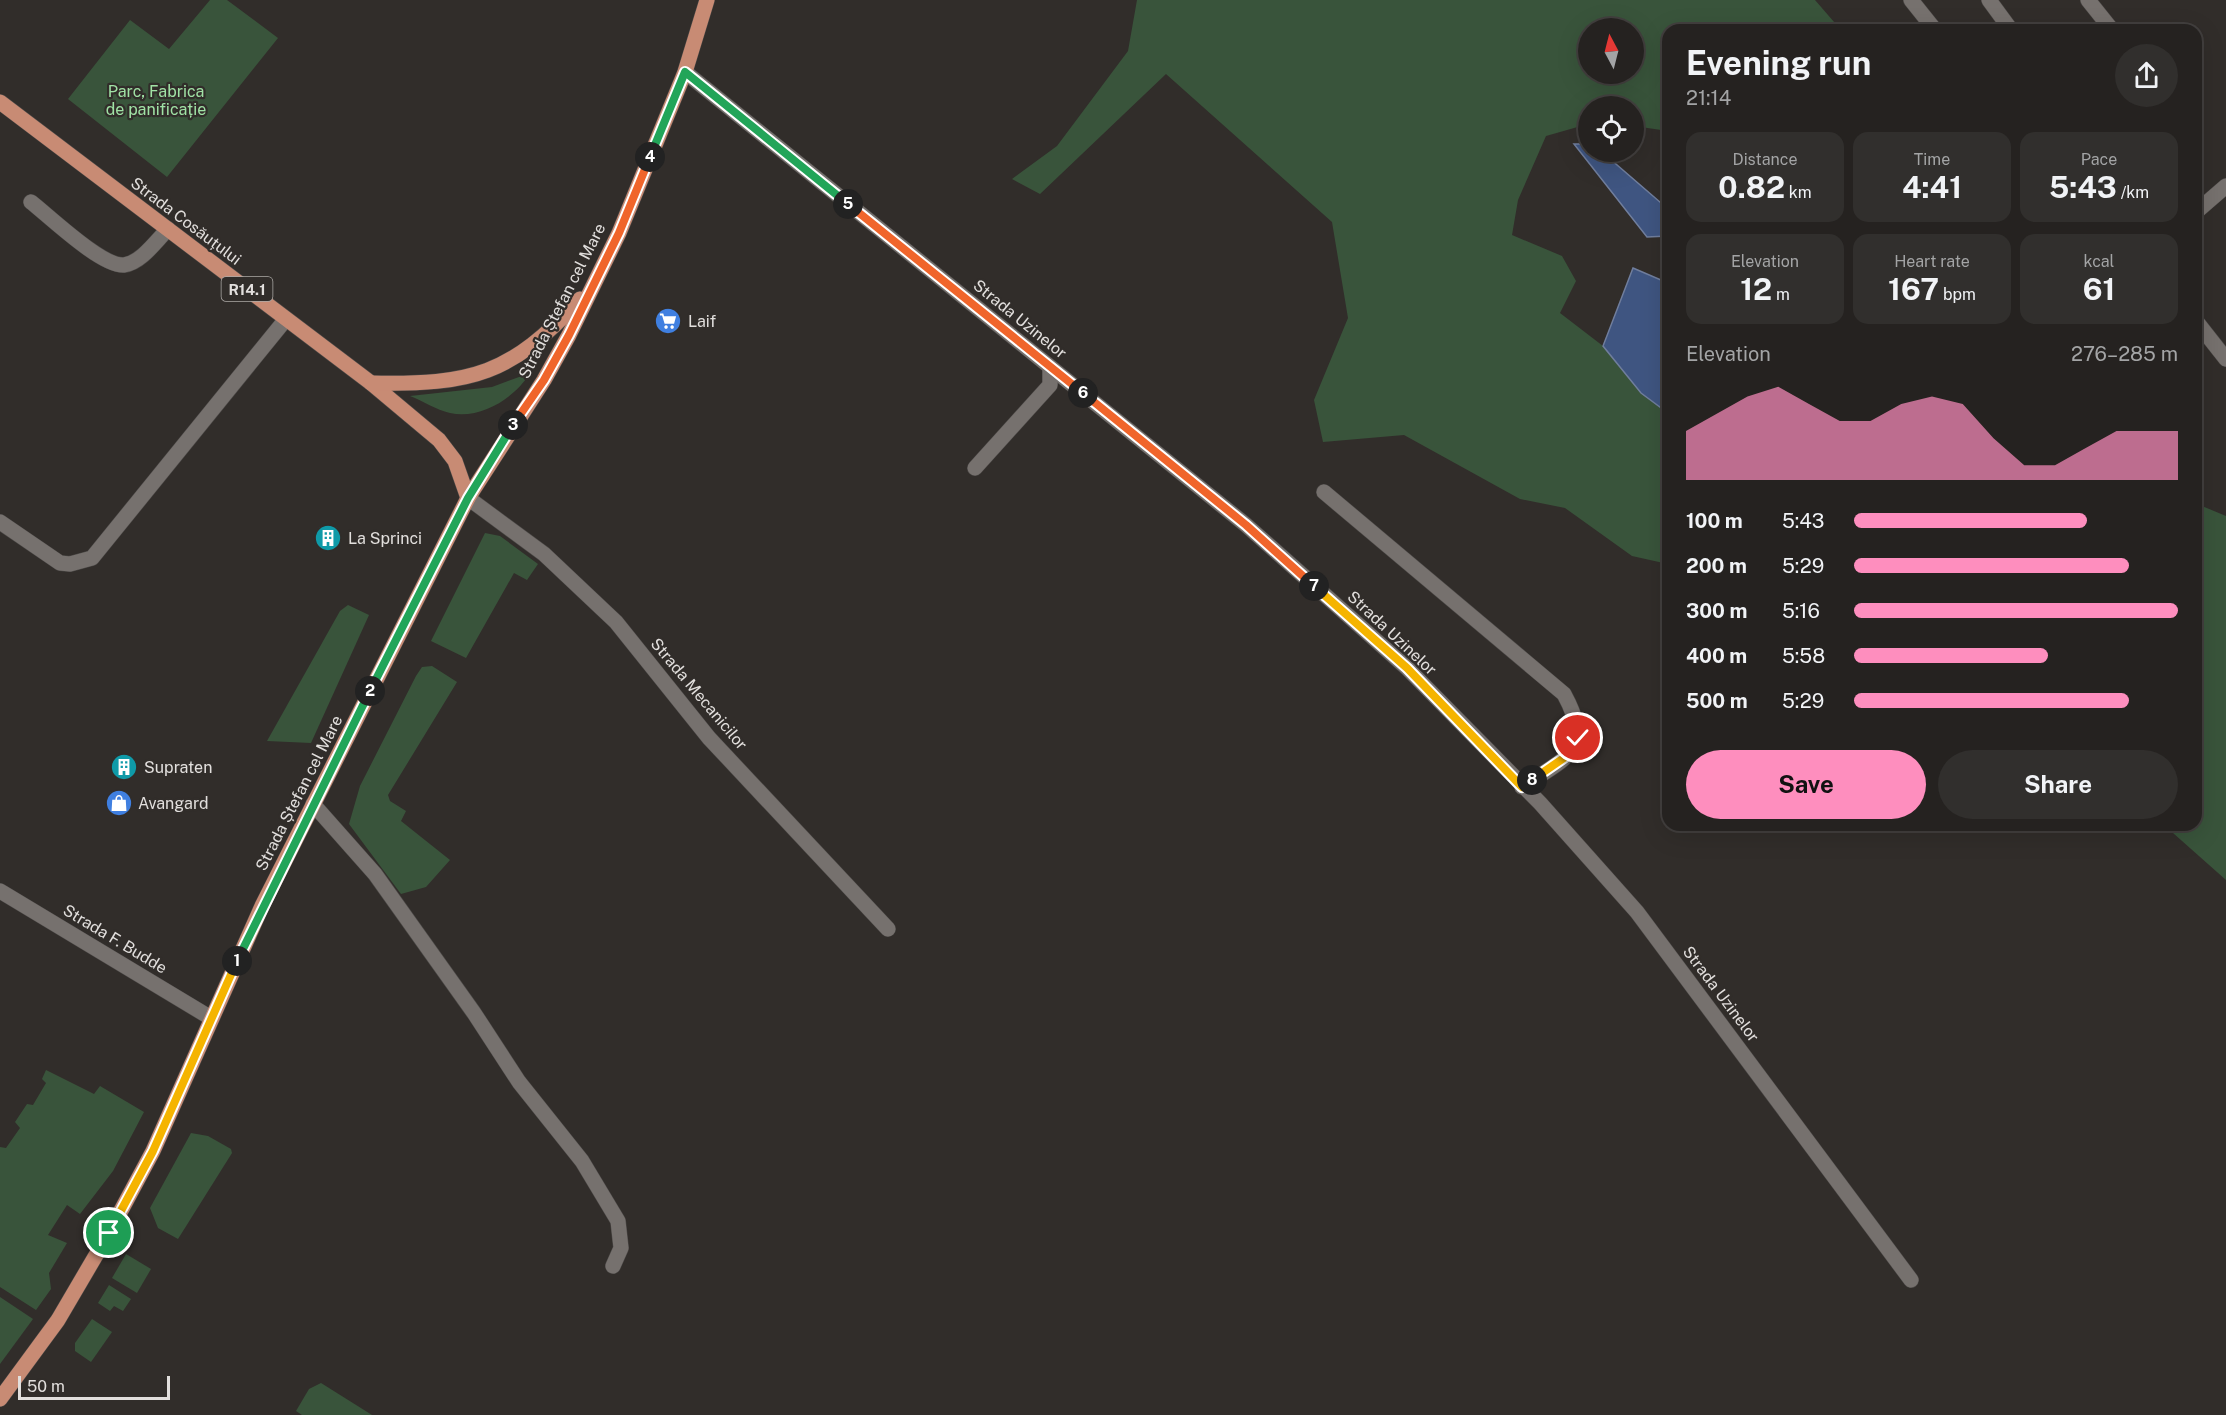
<!DOCTYPE html>
<meta charset="utf-8">
<style>
:root{--surface:#252220;--page:#312f2d;--text:#f1f3f6;--muted:#a3a4a5;--line:#423f3e;--accent:#fe8ebe}
body{margin:0;font-family:"Public Sans",sans-serif;background:var(--page);color:var(--text);height:100vh;display:flex;flex-direction:column;font-size:22px;white-space:nowrap}
*{box-sizing:border-box;margin:0}
p{font-size:20px;color:var(--muted)}
.icon{flex:none;width:33px;height:33px;fill:none;stroke:currentColor;stroke-width:2;stroke-linecap:round;stroke-linejoin:round}
.map{position:relative;flex:1;overflow:hidden}
.side{position:absolute;left:1662px;top:24px;width:540px;height:807px;display:flex;flex-direction:column;background:var(--surface);border-radius:18px;box-shadow:0 6px 24px #0002,0 0 0 2px var(--line)}
.side>*{flex:none}
.needle{width:39px;rotate:353deg}
.controls{position:absolute;left:1578px;top:18px;display:grid;gap:12px}
.controls a{display:grid;place-items:center;width:66px;height:66px;border-radius:50%;background:var(--surface);box-shadow:0 6px 24px #0002,0 0 0 2px var(--line);font-size:30px}
.scale{position:absolute;left:18px;bottom:15px;width:152px;box-sizing:border-box;padding-left:6px;border:3px solid #e2dfdd;border-top:0;font-size:16px;line-height:21px;white-space:nowrap;color:#e2dfdd;-webkit-text-stroke:4px #312d2a;paint-order:stroke}
.pin{position:absolute;display:grid;place-items:center;width:51px;height:51px;color:#fff;margin:-26px;border:3px solid #fff;border-radius:50%;box-shadow:0 2px 6px #0007}
.km{position:absolute;width:30px;height:30px;margin:-15px;border-radius:50%;background:#222;color:#fff;font-size:16px;line-height:30px;text-align:center}
.round{display:grid;place-items:center;flex:none;width:63px;height:63px;border-radius:32px;background:var(--page)}
.summary{display:flex;align-items:center;justify-content:space-between;height:102px;padding:0 24px}
h1{font-size:33px;font-weight:700;line-height:45px}
.stats{display:grid;grid-template-columns:repeat(3,1fr);gap:9px;height:102px;padding:6px 24px}
.stats div{display:grid;align-content:center;border-radius:15px;background:var(--page);text-align:center}
.stats b{font-size:30px;font-weight:700}
.stats small{font-size:16px;font-weight:400}
.stats p{font-size:16px}
.chart{height:168px;padding:12px 24px}
.chart p{display:flex;justify-content:space-between}
.chart svg{width:100%;height:108px;margin-top:6px;fill:var(--accent);opacity:.7}
.cta{display:flex;gap:12px;margin-top:auto;padding:12px 24px}
.cta a{flex:1;height:69px;border-radius:36px;background:var(--accent);color:#111;font-size:24px;font-weight:700;line-height:69px;text-align:center}
.cta a+a{background:var(--page);color:var(--text)}
ul{padding:0 24px;list-style:none;font-size:20px}
li{display:grid;grid-template-columns:96px 72px 1fr;align-items:center;height:45px}
li i{height:15px;border-radius:8px;background:var(--accent)}
.map>svg:first-child{display:block}
.green{fill:#39543b;fill-rule:evenodd}
.water{fill:#3f5581;stroke:#707e9d;stroke-width:1.5}
.lines{fill:none;stroke-linecap:round;stroke-linejoin:round}
.minor-casing{stroke:#4d4a48;stroke-width:16}
.major-casing{stroke:#4d4a48;stroke-width:16}
.minor{stroke:#76716e;stroke-width:15}
.major{stroke:#c88b74;stroke-width:15}
.split-1-casing{stroke:#fff;stroke-width:12}
.split-2-casing{stroke:#fff;stroke-width:12}
.split-3-casing{stroke:#fff;stroke-width:12}
.split-4-casing{stroke:#fff;stroke-width:12}
.split-5-casing{stroke:#fff;stroke-width:12}
.split-6-casing{stroke:#fff;stroke-width:12}
.split-7-casing{stroke:#fff;stroke-width:12}
.split-8-casing{stroke:#fff;stroke-width:12}
.split-9-casing{stroke:#fff;stroke-width:12}
.split-1{stroke:#f5b400;stroke-width:8}
.split-2{stroke:#22a559;stroke-width:8}
.split-3{stroke:#22a559;stroke-width:8}
.split-4{stroke:#f0652b;stroke-width:8}
.split-5{stroke:#22a559;stroke-width:8}
.split-6{stroke:#f0652b;stroke-width:8}
.split-7{stroke:#f0652b;stroke-width:8}
.split-8{stroke:#f5b400;stroke-width:8}
.split-9{stroke:#f5b400;stroke-width:8}
.labels{text-anchor:middle;dominant-baseline:central;stroke-width:4.5;stroke-linejoin:round;paint-order:stroke}
.shield{fill:#312d2a;stroke:#adaaa7;stroke-width:1.5}
.shield-label{font-size:15px;font-weight:bold;fill:#e2dfdd}
.park-label{font-size:16px;fill:#a0e2a5;stroke:#312d2a}
.street-label{font-size:16px;fill:#e2dfdd;stroke:#312d2a}
.poi-label{font-size:16px;fill:#e2dfdd;stroke:#312d2a;text-anchor:start}
</style>
<div class="map">
<svg width="2226" height="1415" viewBox="0 0 2226 1415">
<rect width="100%" height="100%" fill="#312d2a"/>
<!-- green -->
<g class="green">
<polygon points="210,0 227,0 278,38 167,177 68,99 130,20 169,49"/>
<path d="M1137,0H1815L1841,30H1668V131L1634,126V106H1588V124L1546,136L1518,200L1512,235L1562,256L1576,281L1560,313L1603,346L1641,393L1668,413V564L1632,556L1565,508L1520,499L1404,435L1323,442L1314,400L1348,318L1332,222L1166,74L1040,194L1012,179L1057,146L1128,51ZM1588,28H1634V74H1588Z"/>
<path d="M530,373C515,398 480,420 450,413C436,410 423,401 410,396L492,387Z"/>
<polygon points="2202,506 2226,516 2226,880 2164,825 2196,825 2196,507"/>
<polygon points="485,533 500,536 538,564 527,580 514,573 466,658 431,641"/>
<polygon points="348,605 369,615 311,743 267,741 340,611"/>
<polygon points="432,666 457,682 388,795 390,801 406,811 401,821 450,860 426,887 401,894 349,824 360,786 416,676 422,667"/>
<polygon points="46,1070 94,1094 100,1086 144,1112 113,1171 80,1214 67,1205 48,1235 67,1243 49,1273 51,1289 36,1310 0,1287 0,1147 6,1148 20,1128 15,1122 27,1104 33,1105 46,1083 42,1079"/>
<polygon points="191,1133 208,1136 231,1149 232,1153 178,1239 158,1228 150,1208"/>
<polygon points="126,1254 151,1269 137,1293 112,1278"/>
<polygon points="109,1285 131,1299 123,1311 114,1306 110,1311 98,1303"/>
<polygon points="0,1297 33,1319 0,1364"/>
<polygon points="92,1319 112,1332 91,1362 75,1351 75,1343"/>
<polygon points="321,1383 372,1415 302,1415 296,1411 309,1389"/>
</g>
<!-- water -->
<g class="water">
<polygon points="1574,144 1588,144 1588,152 1602,152 1668,209 1668,236 1647,237"/>
<polygon points="1633,268 1668,283 1668,413 1641,393 1603,346"/>
</g>
<g class="lines">
<!-- minor casing -->
<g class="minor-casing">
<g id="minor">
<polyline points="1911,0 1935,30"/>
<polyline points="1989,0 2011,30"/>
<polyline points="2088,0 2112,30"/>
<polyline points="685,72 1246,525 1407,668 1540,803 1637,912 1911,1280"/>
<path d="M31,202C49,216 102,267 124,265C141,263 157,240 168,229"/>
<polyline points="2196,212 2226,186"/>
<polyline points="2196,321 2226,359"/>
<polyline points="975,468 1050,385 1050,367"/>
<path d="M1324,492L1564,694C1595,751 1565,758 1522,787"/>
<polyline points="468,498 544,554 616,622 709,738 888,929"/>
<polyline points="0,522 60,563 70,564 92,558 286,319"/>
<polyline points="313,804 375,874 474,1013 519,1082 582,1161 618,1221 621,1248 613,1266"/>
<polyline points="0,891 211,1018"/>
</g>
</g>
<!-- major casing -->
<g class="major-casing">
<g id="major">
<polyline points="0,102 371,383 439,440 455,461 468,498"/>
<path d="M371,383C472,385 511,375 580,299"/>
<polyline points="0,1399 58,1320 109,1233 153,1151 262,906 468,498 544,380 569,335 619,233 685,72 707,0"/>
</g>
</g>
<!-- minor -->
<use href="#minor" class="minor"/>
<!-- major -->
<use href="#major" class="major"/>
</g>
<g class="lines">
<!-- split-1 casing -->
<g class="split-1-casing">
<polyline id="split-1" points="109,1233 153,1151 237,961"/>
</g>
<!-- split-2 casing -->
<g class="split-2-casing">
<polyline id="split-2" points="237,961 370,691"/>
</g>
<!-- split-3 casing -->
<g class="split-3-casing">
<polyline id="split-3" points="370,691 468,498 513,425"/>
</g>
<!-- split-4 casing -->
<g class="split-4-casing">
<polyline id="split-4" points="513,425 544,380 569,335 619,233 650,157"/>
</g>
<!-- split-5 casing -->
<g class="split-5-casing">
<polyline id="split-5" points="650,157 685,72 848,204"/>
</g>
<!-- split-6 casing -->
<g class="split-6-casing">
<polyline id="split-6" points="848,204 1083,393"/>
</g>
<!-- split-7 casing -->
<g class="split-7-casing">
<polyline id="split-7" points="1083,393 1246,525 1314,586"/>
</g>
<!-- split-8 casing -->
<g class="split-8-casing">
<polyline id="split-8" points="1314,586 1407,668 1522,787 1532,780"/>
</g>
<!-- split-9 casing -->
<g class="split-9-casing">
<polyline id="split-9" points="1532,780 1571,753 1578,738"/>
</g>
<!-- split-1 -->
<use href="#split-1" class="split-1"/>
<!-- split-2 -->
<use href="#split-2" class="split-2"/>
<!-- split-3 -->
<use href="#split-3" class="split-3"/>
<!-- split-4 -->
<use href="#split-4" class="split-4"/>
<!-- split-5 -->
<use href="#split-5" class="split-5"/>
<!-- split-6 -->
<use href="#split-6" class="split-6"/>
<!-- split-7 -->
<use href="#split-7" class="split-7"/>
<!-- split-8 -->
<use href="#split-8" class="split-8"/>
<!-- split-9 -->
<use href="#split-9" class="split-9"/>
</g>
<!-- icons -->
<defs>
<g id="supermarket-disc" transform="scale(1.35)"><circle r="9.5" fill="#3f7fe0" stroke="#312d2a"/><path d="M-6-5.5h2.5l.6 2H6L4.5 2H-2.5L-4.4-4H-6ZM-1.5 3.2a1.3 1.3 0 1 0 .1 0ZM3 3.2a1.3 1.3 0 1 0 .1 0Z" fill="#fff"/></g>
<g id="building-disc" transform="scale(1.35)"><circle r="9.5" fill="#0f9aa8" stroke="#312d2a"/><path d="M-4-6H4V6H1V3H-1V6H-4ZM-2.5-4.3h1.7v1.8h-1.7ZM.8-4.3h1.7v1.8H.8ZM-2.5-1h1.7V.8h-1.7ZM.8-1h1.7V.8H.8Z" fill="#fff"/></g>
<g id="shop-disc" transform="scale(1.35)"><circle r="9.5" fill="#3f7fe0" stroke="#312d2a"/><path d="M-5-2.5h2.3a2.7 3.5 0 0 1 5.4 0H5L5.5 6h-11ZM-1.5-2.5h3a1.5 2.3 0 0 0-3 0Z" fill="#fff"/></g>
</defs>
<g fill-rule="evenodd">
<use href="#supermarket-disc" x="668" y="321"/>
<use href="#building-disc" x="328" y="538"/>
<use href="#building-disc" x="124" y="767"/>
<use href="#shop-disc" x="119" y="803"/>
</g>
<g class="labels">
<!-- shield labels -->
<rect class="shield" x="221.5" y="277" width="51" height="24" rx="4.5"/>
<g class="shield-label">
<text x="247" y="289">R14.1</text>
</g>
<!-- park labels -->
<g class="park-label">
<text x="156" y="91">Parc, Fabrica<tspan x="156" dy="18">de panificație</tspan></text>
</g>
<!-- street labels -->
<g class="street-label">
<text transform="translate(186 221) rotate(37)">Strada Cosăuțului</text>
<text transform="translate(562 301) rotate(-63)">Strada Ștefan cel Mare</text>
<text transform="translate(1020 319) rotate(39)">Strada Uzinelor</text>
<text transform="translate(1392 633) rotate(43)">Strada Uzinelor</text>
<text transform="translate(699 694) rotate(50)">Strada Mecanicilor</text>
<text transform="translate(299 793) rotate(-63)">Strada Ștefan cel Mare</text>
<text transform="translate(115 939) rotate(31)">Strada F. Budde</text>
<text transform="translate(1721 994) rotate(53)">Strada Uzinelor</text>
</g>
<!-- poi labels -->
<g class="poi-label">
<text x="688" y="321">Laif</text>
<text x="348" y="538">La Sprinci</text>
<text x="144" y="767">Supraten</text>
<text x="138" y="803">Avangard</text>
</g>
</g>
</svg>
<div class="controls">
<a><svg class="needle" viewBox="-14 -14 28 28"><path d="M0-13l5 13h-10z" fill="#e53935"/><path d="M0 13l5-13h-10z" fill="#a3a4a5"/></svg></a>
<a><svg class="icon" aria-label="locate" viewBox="0 0 24 24"><circle cx="12" cy="12" r="6"/><path d="M12 2v4M12 18v4M2 12h4M18 12h4"/></svg></a>
</div>
<div class="scale">50 m</div>
<div class="pin" style="left:109px;top:1233px;background:#1e9e55"><svg class="icon" aria-label="arrive" viewBox="0 0 24 24"><path d="M6 21V4h12l-3 4 3 4H6"/></svg></div>
<div class="pin" style="left:1578px;top:738px;background:#d93025"><svg class="icon" aria-label="check" viewBox="0 0 24 24"><path d="M5 12l5 5 9-10"/></svg></div>
<b class="km" style="left:237px;top:961px">1</b>
<b class="km" style="left:370px;top:691px">2</b>
<b class="km" style="left:513px;top:425px">3</b>
<b class="km" style="left:650px;top:157px">4</b>
<b class="km" style="left:848px;top:204px">5</b>
<b class="km" style="left:1083px;top:393px">6</b>
<b class="km" style="left:1314px;top:586px">7</b>
<b class="km" style="left:1532px;top:780px">8</b>
<section class="side">
<div class="summary"><div><h1>Evening run</h1><p>21:14</p></div><a class="round"><svg class="icon" aria-label="share" viewBox="0 0 24 24"><path d="M12 15V3M7 8l5-5 5 5M5 13v7h14v-7"/></svg></a></div>
<div class="stats">
<div><p>Distance</p><b>0.82<small> km</small></b></div>
<div><p>Time</p><b>4:41</b></div>
<div><p>Pace</p><b>5:43<small> /km</small></b></div>
</div>
<div class="stats">
<div><p>Elevation</p><b>12<small> m</small></b></div>
<div><p>Heart rate</p><b>167<small> bpm</small></b></div>
<div><p>kcal</p><b>61</b></div>
</div>
<div class="chart"><p><span>Elevation</span>276–285 m</p>
<svg viewBox="0 0 160 44" preserveAspectRatio="none"><path d="M0 44V24L10 17L20 10L30 6L40 13L50 20L60 20L70 13L80 10L90 13L100 27L110 38L120 38L130 31L140 24L150 24L160 24V44z"/></svg>
</div>
<ul>
<li><b>100 m</b>5:43<i style="width:72%"></i></li>
<li><b>200 m</b>5:29<i style="width:85%"></i></li>
<li><b>300 m</b>5:16<i style="width:100%"></i></li>
<li><b>400 m</b>5:58<i style="width:60%"></i></li>
<li><b>500 m</b>5:29<i style="width:85%"></i></li>
</ul>
<div class="cta"><a>Save</a><a>Share</a></div>
</section>
</div>
